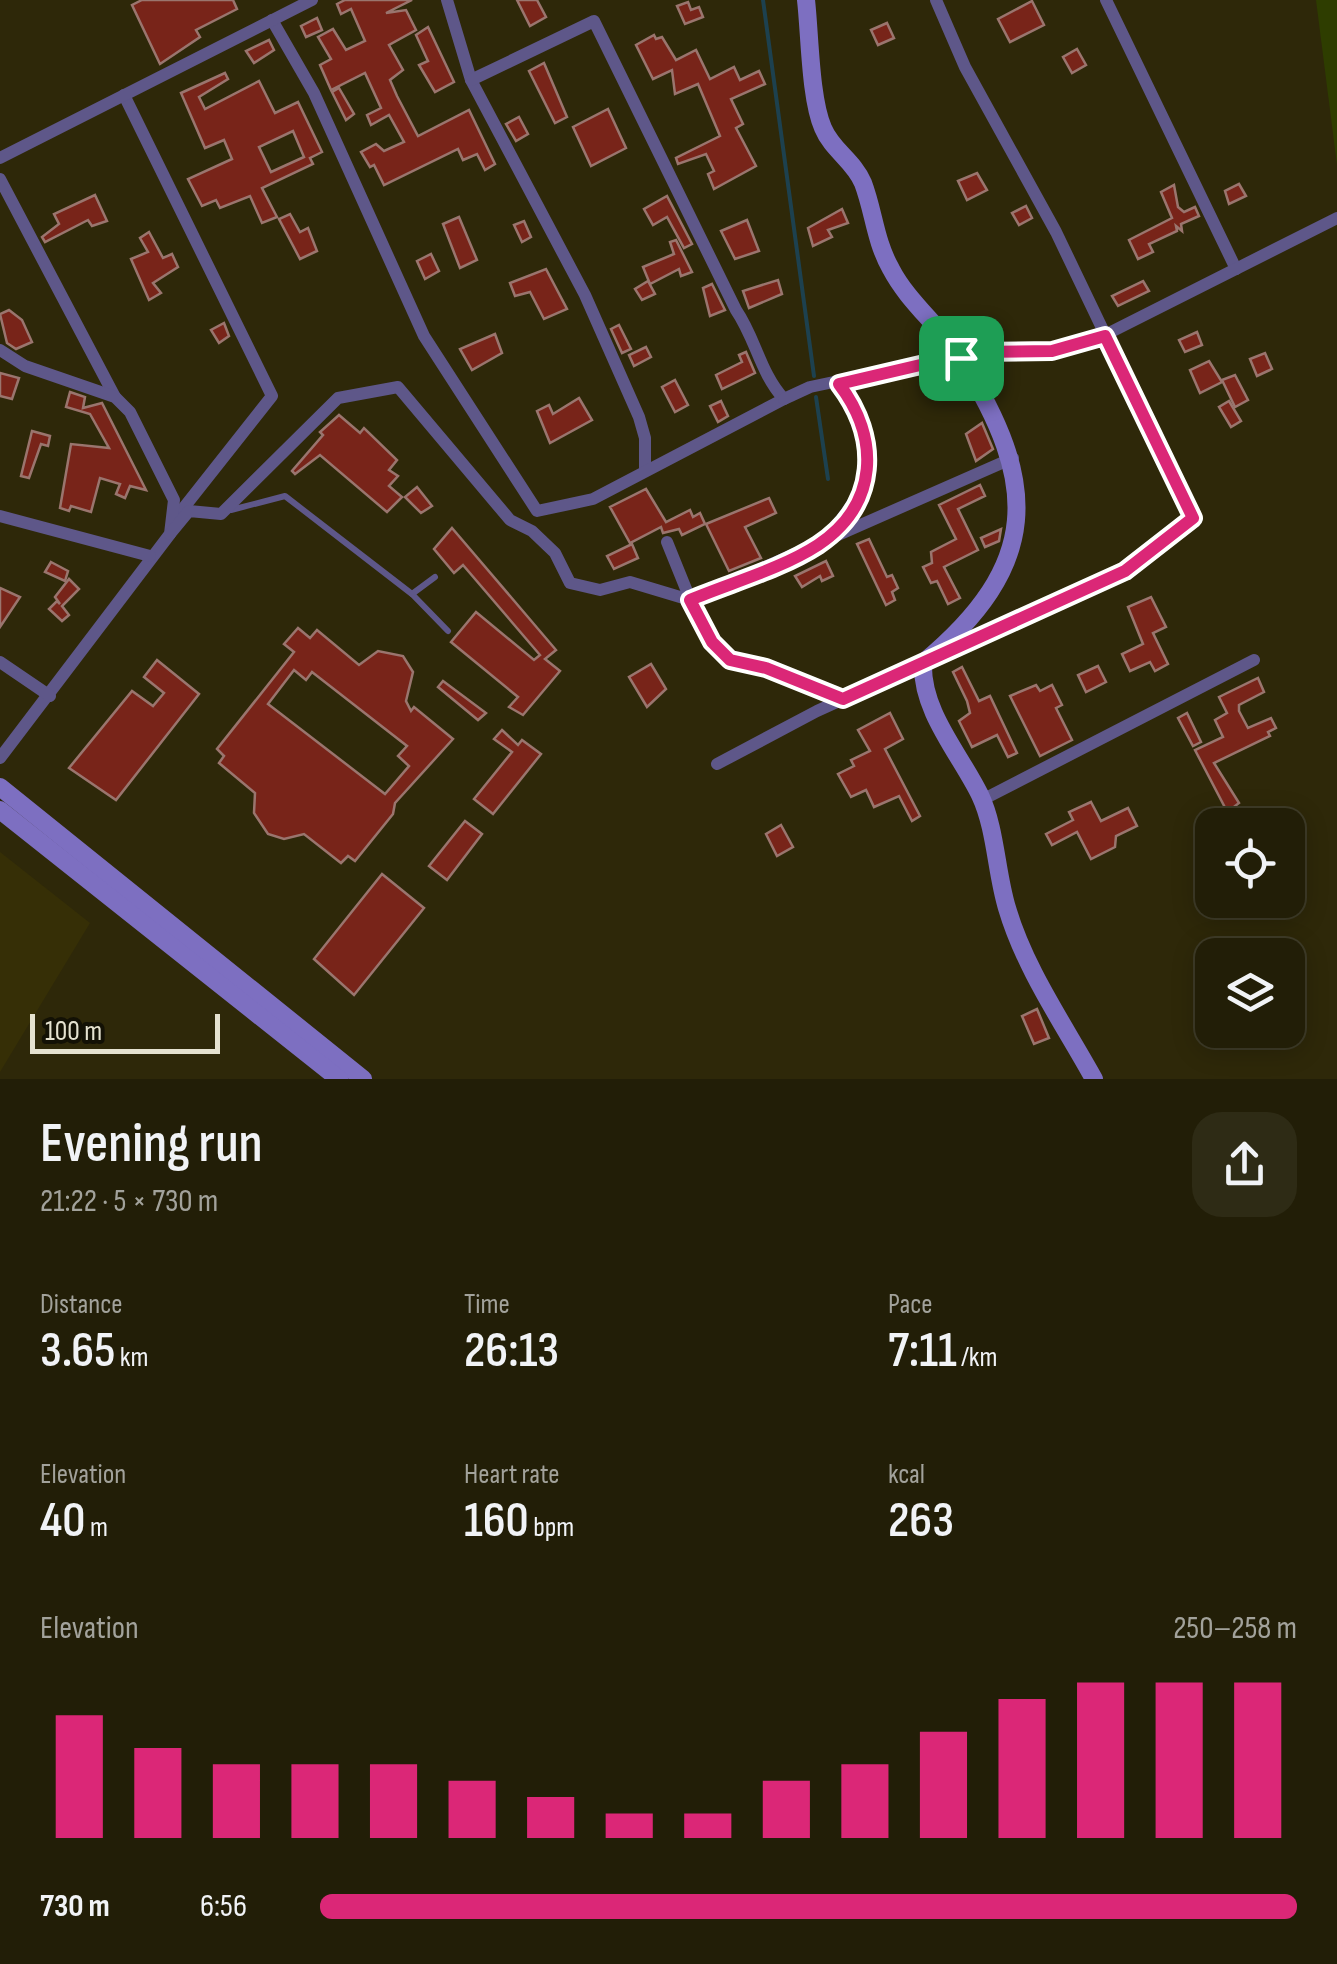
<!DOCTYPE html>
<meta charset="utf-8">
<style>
:root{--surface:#221e07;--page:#2e2b15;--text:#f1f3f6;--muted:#a2a29b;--line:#3f3c28;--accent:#db2777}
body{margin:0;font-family:"Sofia Sans Condensed",sans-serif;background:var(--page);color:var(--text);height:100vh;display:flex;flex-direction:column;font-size:38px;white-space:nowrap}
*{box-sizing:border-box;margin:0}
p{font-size:32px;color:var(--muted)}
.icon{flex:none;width:55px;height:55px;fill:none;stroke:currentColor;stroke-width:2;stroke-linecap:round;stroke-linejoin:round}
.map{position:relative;height:1079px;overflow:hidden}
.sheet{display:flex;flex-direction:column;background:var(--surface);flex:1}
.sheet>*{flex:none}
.buttons{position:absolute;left:1195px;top:808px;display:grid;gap:20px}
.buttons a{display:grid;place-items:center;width:110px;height:110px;border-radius:20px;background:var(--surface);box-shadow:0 5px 25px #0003,0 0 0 2px var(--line);font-size:50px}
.scale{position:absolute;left:30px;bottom:25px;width:190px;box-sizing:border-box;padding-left:10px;border:5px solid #e5e2d0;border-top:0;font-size:28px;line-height:35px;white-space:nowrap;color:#e5e2d0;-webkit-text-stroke:8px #131105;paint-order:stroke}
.pin{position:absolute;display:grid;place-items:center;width:85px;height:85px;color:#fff;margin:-42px;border-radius:20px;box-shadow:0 5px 15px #0006}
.round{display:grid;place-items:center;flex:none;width:105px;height:105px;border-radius:30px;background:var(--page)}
.summary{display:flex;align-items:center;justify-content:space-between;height:170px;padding:0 40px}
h1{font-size:55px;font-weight:600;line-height:75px}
.stats{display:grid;grid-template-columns:repeat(3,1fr);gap:15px;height:170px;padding:10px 40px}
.stats div{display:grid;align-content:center}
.stats b{font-size:50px;font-weight:600}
.stats small{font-size:28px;font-weight:400}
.stats p{font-size:28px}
.chart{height:280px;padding:20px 40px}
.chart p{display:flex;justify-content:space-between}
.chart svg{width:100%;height:180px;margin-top:10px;stroke:var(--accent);stroke-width:6}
ul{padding:0 40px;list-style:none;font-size:32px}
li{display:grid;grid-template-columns:160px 120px 1fr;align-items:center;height:75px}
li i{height:25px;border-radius:12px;background:var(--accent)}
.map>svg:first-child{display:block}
.built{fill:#362f06}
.green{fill:#2e3d00}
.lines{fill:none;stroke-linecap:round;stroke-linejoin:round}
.stream{stroke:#1d414f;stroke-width:4}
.building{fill:#782419;stroke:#9a756e;stroke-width:2.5;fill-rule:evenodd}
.lane{stroke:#5e5789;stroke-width:6}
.street{stroke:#5e5789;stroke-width:12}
.secondary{stroke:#7d6fc1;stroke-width:18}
.route-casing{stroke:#fff;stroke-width:20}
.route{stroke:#db2777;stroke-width:12}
</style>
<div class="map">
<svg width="1337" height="1079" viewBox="0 0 1337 1079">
<rect width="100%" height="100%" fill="#2e2809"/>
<!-- built -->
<polygon class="built" points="0,852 90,923 0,1072"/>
<!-- green -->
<polygon class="green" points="1316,0 1337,0 1337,165"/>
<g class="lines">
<!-- stream -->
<g class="stream">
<polyline points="763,0 814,376"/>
<polyline points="816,397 828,479"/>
</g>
</g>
<!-- building -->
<g class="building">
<polygon points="142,0 233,0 237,9 196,30 200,37 160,64 132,5"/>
<polygon points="345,0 412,0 386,13 406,10 416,30 389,45 403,70 390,80 397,96 418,136 469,110 495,164 485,170 477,154 463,160 458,149 384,185 374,165 370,167 361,152 376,144 384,151 404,142 389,115 371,125 367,115 381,108 365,73 331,90 320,65 331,59 318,37 333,29 346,50 365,41 351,9 341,14 337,4"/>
<polygon points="517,0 537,0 546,17 530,26"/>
<polygon points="1032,1 1044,25 1010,42 998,19"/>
<polygon points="688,2 691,10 699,7 703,17 685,24 677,6"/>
<polygon points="317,18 322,30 306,37 301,26"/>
<polygon points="887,23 894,38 878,45 871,30"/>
<polygon points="428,27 454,82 435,92 419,65 428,61 416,35"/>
<polygon points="654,35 656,39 662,37 676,60 696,50 710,79 734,67 740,80 759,71 765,84 731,99 743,124 736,128 756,166 714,189 708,174 714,171 706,154 678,164 676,158 720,136 698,84 675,94 672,70 653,79 636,45"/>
<polygon points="269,40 274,50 254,63 246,51"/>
<polygon points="1077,49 1086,65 1072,73 1063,57"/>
<polygon points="544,63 567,117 555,123 529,71"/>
<path d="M225,73L228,79L199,97L205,109L259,81L275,113L298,102L322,152L310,158L313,164L262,188L277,217L262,223L250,196L220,208L216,200L202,206L188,179L232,159L224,140L205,148L181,93ZM293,131L304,157L271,172L259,147Z"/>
<polygon points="339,88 354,114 346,120 332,92"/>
<polygon points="608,109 626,148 591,166 573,127"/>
<polygon points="519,117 528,134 516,141 506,124"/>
<polygon points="977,173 987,190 967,200 958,181"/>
<polygon points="1239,184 1246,196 1229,204 1225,191"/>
<polygon points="1174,185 1178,207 1184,212 1195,207 1199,216 1181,224 1182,231 1176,226 1177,231 1149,244 1153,252 1138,259 1129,240 1172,218 1161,192"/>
<polygon points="95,195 107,221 92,226 88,220 45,242 42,237 59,224 54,214"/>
<polygon points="667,196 692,244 684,248 667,217 653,225 644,209"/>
<polygon points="1026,206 1032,218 1019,225 1012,213"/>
<polygon points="842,209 848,223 828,230 832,237 813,246 808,228"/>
<polygon points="290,214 300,232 308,228 317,251 300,259 279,219"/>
<polygon points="459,217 477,260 460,268 443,224"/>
<polygon points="747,220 759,251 735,259 721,231"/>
<polygon points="524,221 531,237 522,242 514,225"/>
<polygon points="149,232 163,258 172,254 178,267 153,283 161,293 149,300 131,259 148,252 140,238"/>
<polygon points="676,240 692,272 681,276 679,269 650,284 643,267 674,254 670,242"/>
<polygon points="431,254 439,271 425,279 417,261"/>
<polygon points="546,269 567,309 544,319 530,292 515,296 510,283"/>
<polygon points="778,280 782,294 749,308 743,291"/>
<polygon points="648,281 655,294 642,300 635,289"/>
<polygon points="1143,281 1149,291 1118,306 1112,296"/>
<polygon points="712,284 725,310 710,316 703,288"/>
<polygon points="9,310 22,320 32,342 16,349 7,343 0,314"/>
<polygon points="224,323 229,336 219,343 211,330"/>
<polygon points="619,325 631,349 622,353 611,329"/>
<polygon points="1197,332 1202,345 1185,352 1179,340"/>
<polygon points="495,334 502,353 472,370 460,349"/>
<polygon points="646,347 651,357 634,366 629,355"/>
<polygon points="746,352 755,373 722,389 716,375 742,362 739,355"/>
<polygon points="1265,353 1272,369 1257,376 1250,359"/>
<polygon points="1209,361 1222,382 1200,393 1190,370"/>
<polygon points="0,373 19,378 12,399 0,396"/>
<polygon points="1235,375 1248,400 1235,407 1222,380"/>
<polygon points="675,380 688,405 675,412 662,387"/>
<polygon points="70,392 85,397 83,408 102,403 146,490 130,486 125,498 116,494 120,484 100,478 91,512 71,506 69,511 60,508 71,444 109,448 90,414 66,407"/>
<polygon points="579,398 592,420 550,443 537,411 549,405 553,414"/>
<polygon points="721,401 728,416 718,422 710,406"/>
<polygon points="1229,401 1241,421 1231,427 1219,407"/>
<polygon points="339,415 360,433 364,428 397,460 389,470 398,476 389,486 402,497 387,512 320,455 295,474 292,471 323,435 320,432"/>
<polygon points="982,423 993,449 976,461 966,434"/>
<polygon points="32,431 50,436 48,446 41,444 29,478 21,476"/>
<polygon points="980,485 985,496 958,509 978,550 944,567 960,598 948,604 937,581 931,583 923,567 932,563 931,552 956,539 939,505"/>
<polygon points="417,487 432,506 421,513 405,497"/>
<polygon points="646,489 666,522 690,510 693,517 700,513 705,524 682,535 679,529 663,533 661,527 630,543 610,507"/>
<polygon points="769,498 776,513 745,527 761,558 729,571 706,524"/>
<polygon points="452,528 556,650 545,659 560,671 523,715 509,707 518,697 451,642 476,612 534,660 540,655 463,565 454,573 434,549"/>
<polygon points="1001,529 999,541 985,547 981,538"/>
<polygon points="869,539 887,577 892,575 898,588 892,592 895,600 886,605 857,544"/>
<polygon points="632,544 638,558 614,569 607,556"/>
<polygon points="826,561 833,576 822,581 820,576 802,587 795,576"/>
<polygon points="51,562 68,571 65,581 45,572"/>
<polygon points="69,579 79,589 62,606 69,615 62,621 49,609 57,601 60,604 55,597"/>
<polygon points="0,588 20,597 0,627"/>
<polygon points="1151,597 1166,627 1153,633 1168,664 1155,671 1150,662 1130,671 1122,654 1143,644 1128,607"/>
<path d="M298,628L310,638L317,630L359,665L378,651L403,656L413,672L406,701L411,711L414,707L453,739L395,803L393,814L355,861L348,856L341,863L304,834L284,839L268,834L254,813L255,793L219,763L224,756L217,749L294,652L284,644ZM294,670L306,680L312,672L407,746L398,756L409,766L385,794L268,704Z"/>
<polygon points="157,660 199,694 116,800 69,768 132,691 153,706 164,693 144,677"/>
<polygon points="651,664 666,689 647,707 629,677"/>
<polygon points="1098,666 1106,682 1086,692 1078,675"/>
<polygon points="962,667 979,701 990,696 1017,753 1008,757 997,735 972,747 959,721 970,713 967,701 953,672"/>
<polygon points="1258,678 1264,692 1239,705 1239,711 1248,728 1271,718 1276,728 1268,732 1270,736 1214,763 1239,803 1235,806 1240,814 1231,819 1195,750 1223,737 1215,720 1227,713 1219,697"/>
<polygon points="443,681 486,713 478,720 438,687"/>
<polygon points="1036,685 1040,691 1052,685 1062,705 1056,708 1072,740 1040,756 1010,696"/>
<polygon points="890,713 903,739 885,749 920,816 912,821 899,796 874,807 866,790 851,797 838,774 854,766 851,760 870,751 858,730"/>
<polygon points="1187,713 1201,742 1193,746 1178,718"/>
<polygon points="502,730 518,745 522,740 541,754 493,814 474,799 512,752 494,739"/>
<polygon points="1091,802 1101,821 1128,808 1137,826 1116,836 1115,847 1091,859 1077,832 1052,845 1046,834 1073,820 1069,812"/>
<polygon points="465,821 482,834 447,880 429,866"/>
<polygon points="781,825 793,847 777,856 766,834"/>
<polygon points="382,874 424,908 354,995 314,959"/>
<polygon points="1037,1009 1049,1038 1034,1044 1022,1016"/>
</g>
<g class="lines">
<!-- lane -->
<g class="lane">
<polyline points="231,510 285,496 412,594 448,631"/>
<polyline points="412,594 435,577"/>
</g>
<!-- street -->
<g class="street">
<polyline points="447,0 471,80 585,295 639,417 645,438 645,471"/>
<polyline points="1106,0 1236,269"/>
<path d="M272,20L314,93L424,336L537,511L593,499L784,399C760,373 756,339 736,310L594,21L471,80"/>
<polyline points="124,95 272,396 178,515"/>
<polyline points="0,158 312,0"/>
<polyline points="0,179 115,397"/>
<polyline points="0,350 25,366 115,397 130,412 174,500 170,534 0,758"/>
<polyline points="784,399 810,387 976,352 1029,354 1097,339 1337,218"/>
<polyline points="0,516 150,556"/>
<polyline points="170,534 189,511 221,514 338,398 398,387 510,520 532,531 555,553 570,583 600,590 630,582 690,600 1013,458"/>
<path d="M824,539C874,487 885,444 839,384"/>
<polyline points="667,542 701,626 723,654 843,699"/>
<polyline points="0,662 50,696"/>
<polyline points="717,764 817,711 1125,571 1193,518 1056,232 965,67 936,0"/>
<polyline points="982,800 1254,660"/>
</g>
<!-- secondary -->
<g class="secondary">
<path d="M806,0C810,35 810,98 823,128C832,150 854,161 863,183C874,212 875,241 891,269C908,302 941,327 961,359C1040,484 1041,565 923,663C921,711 960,754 980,795C996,829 996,872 1007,908C1025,969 1063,1023 1094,1079"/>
<polyline points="0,787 363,1079"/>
<polyline points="0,810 339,1079"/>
</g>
</g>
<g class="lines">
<!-- route casing -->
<g class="route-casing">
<path id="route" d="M1105,336L1193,518L1125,571L843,699L766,668L730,660L712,642L690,600C730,583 781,569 818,545C879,504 880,438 839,384L976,352L1052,351Z"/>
</g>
<!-- route -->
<use href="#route" class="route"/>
</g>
</svg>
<div class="buttons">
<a><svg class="icon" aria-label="locate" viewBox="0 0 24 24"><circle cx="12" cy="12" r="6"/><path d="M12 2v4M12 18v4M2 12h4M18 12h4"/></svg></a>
<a><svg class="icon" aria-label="layers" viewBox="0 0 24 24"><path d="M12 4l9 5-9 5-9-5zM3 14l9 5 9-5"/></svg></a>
</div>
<div class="scale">100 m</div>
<div class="pin" style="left:961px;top:358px;background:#1e9e55"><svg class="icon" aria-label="arrive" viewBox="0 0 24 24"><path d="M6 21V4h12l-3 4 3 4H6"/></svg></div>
</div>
<section class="sheet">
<div class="summary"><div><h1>Evening run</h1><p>21:22 · 5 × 730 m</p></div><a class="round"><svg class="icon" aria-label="share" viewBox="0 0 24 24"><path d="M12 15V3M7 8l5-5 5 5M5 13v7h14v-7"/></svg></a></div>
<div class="stats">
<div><p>Distance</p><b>3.65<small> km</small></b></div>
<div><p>Time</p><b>26:13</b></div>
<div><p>Pace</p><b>7:11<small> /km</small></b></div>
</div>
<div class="stats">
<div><p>Elevation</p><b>40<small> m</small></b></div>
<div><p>Heart rate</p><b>160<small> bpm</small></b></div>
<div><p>kcal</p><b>263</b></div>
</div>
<div class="chart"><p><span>Elevation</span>250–258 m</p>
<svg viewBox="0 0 160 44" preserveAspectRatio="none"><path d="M5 44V14M15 44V22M25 44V26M35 44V26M45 44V26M55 44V30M65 44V34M75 44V38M85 44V38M95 44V30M105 44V26M115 44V18M125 44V10M135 44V6M145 44V6M155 44V6"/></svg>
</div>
<ul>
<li><b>730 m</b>6:56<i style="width:100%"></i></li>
</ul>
</section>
